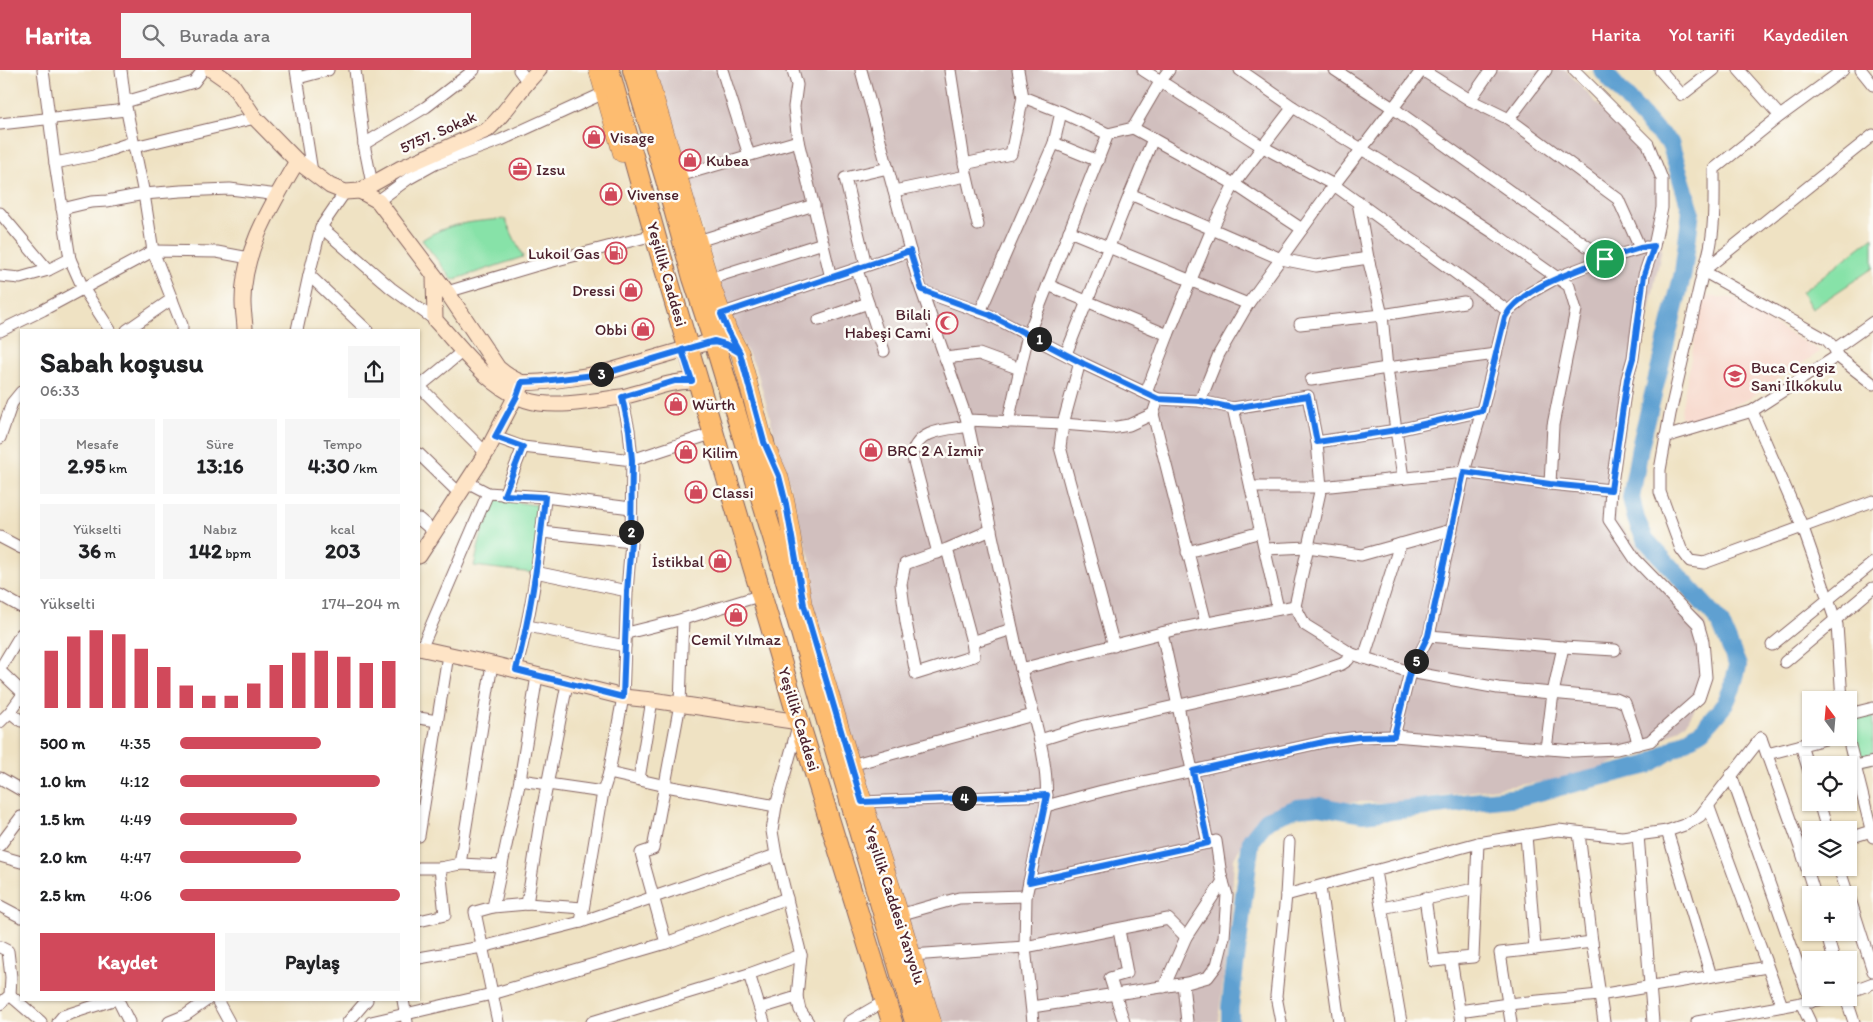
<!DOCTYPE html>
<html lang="tr">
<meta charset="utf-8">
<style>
:root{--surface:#fff;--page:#f6f6f6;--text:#202124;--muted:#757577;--accent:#d1495b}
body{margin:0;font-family:Itim,sans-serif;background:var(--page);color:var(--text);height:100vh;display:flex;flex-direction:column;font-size:19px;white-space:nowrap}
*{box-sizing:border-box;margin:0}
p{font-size:16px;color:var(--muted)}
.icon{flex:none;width:28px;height:28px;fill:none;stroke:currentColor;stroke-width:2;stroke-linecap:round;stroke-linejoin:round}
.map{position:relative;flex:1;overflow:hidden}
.panel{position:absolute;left:20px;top:259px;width:400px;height:672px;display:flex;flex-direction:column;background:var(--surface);border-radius:0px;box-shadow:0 1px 4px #0004}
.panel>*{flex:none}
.needle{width:32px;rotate:344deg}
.tools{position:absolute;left:1802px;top:621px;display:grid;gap:10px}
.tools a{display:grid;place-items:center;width:55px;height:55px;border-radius:0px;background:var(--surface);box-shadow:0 1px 4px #0004;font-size:25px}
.pin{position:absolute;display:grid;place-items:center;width:42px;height:42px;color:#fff;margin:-21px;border:2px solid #fff;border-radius:50%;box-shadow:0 1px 5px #0007}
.km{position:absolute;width:25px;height:25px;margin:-12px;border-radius:50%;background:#222;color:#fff;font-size:14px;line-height:25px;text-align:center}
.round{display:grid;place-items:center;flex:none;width:52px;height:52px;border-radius:0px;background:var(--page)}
.headline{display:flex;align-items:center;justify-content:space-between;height:85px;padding:0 20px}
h1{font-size:28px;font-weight:700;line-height:38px}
.stats{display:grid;grid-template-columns:repeat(3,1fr);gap:8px;height:85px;padding:5px 20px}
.stats div{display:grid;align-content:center;border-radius:0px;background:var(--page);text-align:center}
.stats b{font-size:21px;font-weight:700}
.stats small{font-size:14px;font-weight:400}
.stats p{font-size:14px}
.chart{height:140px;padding:10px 20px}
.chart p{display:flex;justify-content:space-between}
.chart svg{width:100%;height:90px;margin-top:5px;stroke:var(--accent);stroke-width:6}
.cta{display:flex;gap:10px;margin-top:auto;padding:10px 20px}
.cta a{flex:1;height:58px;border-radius:0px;background:var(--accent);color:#fff;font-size:20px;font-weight:700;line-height:58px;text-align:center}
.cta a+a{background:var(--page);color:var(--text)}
ul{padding:0 20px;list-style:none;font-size:16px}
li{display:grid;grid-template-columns:80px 60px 1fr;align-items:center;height:38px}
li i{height:12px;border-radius:6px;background:var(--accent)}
header{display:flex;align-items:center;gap:30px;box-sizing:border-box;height:70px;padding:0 25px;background:var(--accent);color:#fff}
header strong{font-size:24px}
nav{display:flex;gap:28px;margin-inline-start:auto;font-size:18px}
.search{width:350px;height:45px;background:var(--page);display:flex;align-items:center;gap:12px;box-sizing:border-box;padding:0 18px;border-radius:0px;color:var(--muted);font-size:19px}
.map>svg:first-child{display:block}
.built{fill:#f6d2c4}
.industrial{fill:#d1bfbe}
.green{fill:#87e2a8;stroke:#68806a}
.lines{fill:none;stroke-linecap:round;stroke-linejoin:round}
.river{stroke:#5ea0d1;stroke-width:18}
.street-casing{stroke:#846360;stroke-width:13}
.secondary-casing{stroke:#846360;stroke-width:17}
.primary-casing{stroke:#846360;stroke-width:19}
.highway-casing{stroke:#846360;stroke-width:22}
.street{stroke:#fff;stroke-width:11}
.secondary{stroke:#fee4c6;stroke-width:15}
.primary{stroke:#fdbc70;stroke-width:18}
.highway{stroke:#fdbc70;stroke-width:20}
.route-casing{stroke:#fff;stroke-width:10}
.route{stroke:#1a73e8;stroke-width:6}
.labels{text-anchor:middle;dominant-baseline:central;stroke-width:5;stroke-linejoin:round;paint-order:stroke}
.street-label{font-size:16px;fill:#4a1f2b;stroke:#fdfcf7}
.poi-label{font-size:16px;fill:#4a1f2b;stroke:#fdfcf7;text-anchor:start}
</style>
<header>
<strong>Harita</strong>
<div class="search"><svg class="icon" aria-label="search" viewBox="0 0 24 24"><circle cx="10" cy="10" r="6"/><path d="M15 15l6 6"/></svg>Burada ara</div>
<nav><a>Harita</a><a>Yol tarifi</a><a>Kaydedilen</a></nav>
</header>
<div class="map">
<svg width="1873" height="952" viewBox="0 0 1873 952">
<rect width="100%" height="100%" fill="#fdfcf7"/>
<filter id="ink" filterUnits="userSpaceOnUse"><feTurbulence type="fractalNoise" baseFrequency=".02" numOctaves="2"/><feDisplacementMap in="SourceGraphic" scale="10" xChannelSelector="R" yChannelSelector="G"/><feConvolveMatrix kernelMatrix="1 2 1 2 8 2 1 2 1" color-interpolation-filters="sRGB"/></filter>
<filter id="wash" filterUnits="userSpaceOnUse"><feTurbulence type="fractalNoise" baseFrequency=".0096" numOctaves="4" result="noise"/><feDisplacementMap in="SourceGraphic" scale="20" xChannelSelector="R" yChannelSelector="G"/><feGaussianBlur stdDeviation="1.12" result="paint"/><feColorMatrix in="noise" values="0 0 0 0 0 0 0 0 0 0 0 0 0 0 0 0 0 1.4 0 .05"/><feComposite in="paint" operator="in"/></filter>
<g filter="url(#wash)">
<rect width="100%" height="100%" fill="#efe2c3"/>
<!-- built -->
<polygon class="built" points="1703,226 1734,228 1760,247 1821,281 1745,331 1689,351 1680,346"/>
<!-- industrial -->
<polygon class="industrial" points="654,0 1566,0 1667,109 1661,182 1620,384 1615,441 1618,454 1705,554 1711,607 1687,653 1655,675 1579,707 1391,732 1291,732 1255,750 1234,789 1231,850 1218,952 938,952 809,534 813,500 756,298 729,249"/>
<!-- green -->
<g class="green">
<path d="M505,149L523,187L453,210L422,170C446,153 477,151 505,149Z"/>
<polygon points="1873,167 1873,198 1812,239 1802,222"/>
<polygon points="490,428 542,436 533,503 474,496"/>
<polygon points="1873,638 1873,692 1855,696 1849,668 1849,644"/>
</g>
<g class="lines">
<!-- river -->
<polyline class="river" points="1230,952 1230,937 1251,770 1267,750 1297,738 1320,736 1362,744 1519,727 1648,695 1703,660 1725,634 1732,618 1738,596 1720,552 1645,469 1636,449 1631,428 1640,377 1683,203 1691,141 1670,73 1652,57 1602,0"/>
</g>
</g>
<g filter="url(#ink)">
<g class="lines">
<!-- street casing -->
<g class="street-casing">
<g id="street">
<polyline points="43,0 55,93 70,189 83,218 110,260"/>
<polyline points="121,0 125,32 144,124 153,181 182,255 182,260"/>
<polyline points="296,0 312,102"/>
<polyline points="355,0 364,74 372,114"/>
<polyline points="519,0 527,11"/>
<polyline points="722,0 749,85"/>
<polyline points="793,0 797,15 794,37 798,71 831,208"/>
<polyline points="861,0 918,210 967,350 1063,354 1111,358 1129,355 1153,344 1158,329 1200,331 1219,284 1248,234 1334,115 1393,38 1335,0"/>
<polyline points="950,0 966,103 978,155"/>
<polyline points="1143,0 1263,77 1334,115 1508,241 1505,247 1482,341 1397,360 1317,372"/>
<polyline points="1240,0 1293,37 1420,115 1494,163 1569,216 1576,240 1553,355 1550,414"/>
<polyline points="1422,0 1393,38 1605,189"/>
<polyline points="1422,0 1470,30 1509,49 1618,129 1640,178"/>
<polyline points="1660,0 1682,25 1714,0"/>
<polyline points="1739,0 1780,46"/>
<polyline points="1861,0 1873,15"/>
<polyline points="298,8 328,0"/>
<polyline points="1023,27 1061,42 1108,64 1133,58"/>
<polyline points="1470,30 1491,0"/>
<polyline points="125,32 194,12 203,0"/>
<polyline points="1293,37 1234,114 1212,159 1281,189 1316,196 1368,188 1382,245 1387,298 1403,408"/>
<polyline points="1509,49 1546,0"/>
<polyline points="0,54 126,40"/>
<polyline points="1873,65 1703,201 1670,344 1660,400 1660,422 1681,479 1690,491 1704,493 1873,431"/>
<polyline points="1153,69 1133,58 1160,12 1169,0"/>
<polyline points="1054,73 1098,91"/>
<polyline points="364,74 426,37 474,0"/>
<polyline points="134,77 255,48"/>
<polyline points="55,93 95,85 133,72"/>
<polyline points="964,94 1011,84 1023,27 1018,0"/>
<polyline points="679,106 798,71"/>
<polyline points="894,121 966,106"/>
<polyline points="1130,124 1153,69 1234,114 1302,159"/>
<polyline points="378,131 408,109 435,94 501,70 604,23"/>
<polyline points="1358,132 1368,188"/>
<polyline points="62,139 91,132 107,131 144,124 181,121 230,119 278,125"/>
<polyline points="0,143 48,200"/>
<polyline points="321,157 391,218 435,250"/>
<polyline points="1069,161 1248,234"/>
<polyline points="698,171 814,135"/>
<polyline points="866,195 845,108 888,98"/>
<polyline points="857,200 884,281"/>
<polyline points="309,205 367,260"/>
<polyline points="0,206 20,208 48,200 70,189"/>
<polyline points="709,209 823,173"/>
<polyline points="1048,215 1168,265 1146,323"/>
<polyline points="922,221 989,245 1084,294 1158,329"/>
<polyline points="447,222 534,196 646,167"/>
<polyline points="1508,241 1530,223 1558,207 1605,189 1646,177"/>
<polyline points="980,242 1054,73 1061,42"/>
<polyline points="721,244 910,181"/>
<polyline points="819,250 868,233"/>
<polyline points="1300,254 1382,245 1464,232"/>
<polyline points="127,260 172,229"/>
<polyline points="297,260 309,205 321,157 345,122"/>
<polyline points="0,261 43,240 153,181 217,182 249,188"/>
<path d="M1835,279L1827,270L1703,201C1716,170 1714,133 1714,99L1780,46L1843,0"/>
<polyline points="1066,284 1130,124 1212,159 1168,265"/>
<polyline points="1837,286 1873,314"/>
<polyline points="945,288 979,284 1020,299 1028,265 1108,64"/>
<polyline points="1080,292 1063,354 1060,377 1114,576"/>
<polyline points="1311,310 1387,298 1496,284"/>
<polyline points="419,316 486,383"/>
<polyline points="419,317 463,281"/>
<polyline points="1200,331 1233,338 1278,539"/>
<polyline points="1233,338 1308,326 1317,372 1321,417 1295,536 1305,555 1352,584 1410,602 1498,618 1616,629 1625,633 1636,665 1638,674"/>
<polyline points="1482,341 1464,402 1550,414 1611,420 1627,309 1633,288 1644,205 1654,176 1662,138 1662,109 1648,74 1574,0"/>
<polyline points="1752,341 1803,458 1837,555 1842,630"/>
<polyline points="1153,344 1206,553"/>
<polyline points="967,350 1021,599 1177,559 1295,536"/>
<polyline points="1008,352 1020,299"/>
<polyline points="495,367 523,377 632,390 714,363"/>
<polyline points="1665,367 1752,341 1837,286 1835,279 1873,252"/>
<polyline points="0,368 12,333 21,322"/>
<polyline points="419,384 459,423"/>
<polyline points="467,412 488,423 545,427 631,438"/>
<polyline points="1251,417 1321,417 1464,402 1429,566 1410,602 1394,666"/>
<polyline points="504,425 523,377"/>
<polyline points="419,449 433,461"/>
<polyline points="542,462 631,472"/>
<polyline points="0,467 21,478"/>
<polyline points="947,479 972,572 974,586 916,604 906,552 901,514 905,494 947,479 991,460"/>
<polyline points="1265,479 1308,477 1361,485 1451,460"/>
<polyline points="1187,482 1261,462"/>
<path d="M938,483L912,384C919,359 946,360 969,356"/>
<polyline points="535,502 627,521"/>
<polyline points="0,525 21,537"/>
<polyline points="528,556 625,576"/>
<polyline points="627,563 683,549 762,525"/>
<polyline points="1429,566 1563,577 1615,580"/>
<polyline points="972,572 1012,559"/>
<polyline points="1772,575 1873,493"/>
<polyline points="421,579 488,423"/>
<polyline points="1364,588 1400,474"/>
<polyline points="1785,592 1873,518"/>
<polyline points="0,599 21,564"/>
<path d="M1021,599C1032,642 1050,692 1046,736L1026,826L1025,877L1033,952"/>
<path d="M516,600C531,544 540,486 545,427"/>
<polyline points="0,601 21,621"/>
<polyline points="10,642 21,651"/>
<polyline points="1849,644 1873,638"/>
<polyline points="419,648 437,651"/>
<polyline points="0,652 10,642 21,627"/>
<polyline points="798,656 776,736 772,761 776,785 801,885 797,927 800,940 808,952"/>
<polyline points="1761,668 1802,783 1815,825"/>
<polyline points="1848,668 1873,767"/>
<polyline points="1040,670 1085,656 1301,608 1342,594 1348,590 1352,584"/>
<polyline points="1801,675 1811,708"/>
<polyline points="1546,679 1553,623 1563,577"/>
<polyline points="1767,684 1829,668"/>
<polyline points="851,695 1033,645"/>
<polyline points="1855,696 1873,692"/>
<polyline points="609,703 623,627 627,521 631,472 632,390 629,360 622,327"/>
<polyline points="1731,705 1811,932"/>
<polyline points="0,708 21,720"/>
<polyline points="639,709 652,630"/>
<polyline points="520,710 603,722"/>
<polyline points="862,732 1047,725"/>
<polyline points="1819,732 1827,760"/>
<polyline points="1708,735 1782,936"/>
<polyline points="1046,736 1102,721 1328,671 1359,667 1394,666 1573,681 1617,679 1650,671 1699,628 1706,607 1703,571 1698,554 1635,489 1609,450 1611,420"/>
<polyline points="1667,761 1711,906"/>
<polyline points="1579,763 1592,872 1604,952"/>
<polyline points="1638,765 1653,952"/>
<polyline points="419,766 448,585"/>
<polyline points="1849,768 1871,761"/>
<polyline points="0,775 21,747"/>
<polyline points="0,786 21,792"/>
<polyline points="460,794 492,594"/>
<polyline points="419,798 440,798 460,794 502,796"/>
<polyline points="1839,798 1848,825"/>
<polyline points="1375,801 1401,952"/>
<polyline points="1029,812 1208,773"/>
<polyline points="1320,817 1339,952"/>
<polyline points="1286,825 1478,773 1558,760 1622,767 1667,761 1687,754 1700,746 1761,668"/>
<polyline points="1849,826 1873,901"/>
<polyline points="1425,828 1434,891 1451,889"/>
<polyline points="527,834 540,751 567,614"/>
<polyline points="0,836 21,847"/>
<polyline points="493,837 527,834 583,838"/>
<polyline points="1382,838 1474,819"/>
<polyline points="899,845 959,828 1026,826"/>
<polyline points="419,851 445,845 440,798"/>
<polyline points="581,852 603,722 609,703 666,716 776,736"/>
<polyline points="1119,860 1127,903 1110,908 1124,952"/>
<polyline points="1826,862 1834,890"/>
<polyline points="666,873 641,783 653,779 680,634 683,549"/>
<polyline points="0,877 8,881 11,907 10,925 0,934"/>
<polyline points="1535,879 1592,872"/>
<polyline points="912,885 1025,877 1168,849 1186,867"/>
<polyline points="419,888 482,877 581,852 776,785"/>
<polyline points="749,904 764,952"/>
<polyline points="1183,914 1187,952"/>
<polyline points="1164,917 1186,867 1223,811"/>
<polyline points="1849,922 1873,913"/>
<polyline points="10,925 41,952"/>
<polyline points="1846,928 1854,952"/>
<polyline points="118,930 129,952"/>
<polyline points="217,930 229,952"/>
<polyline points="403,930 407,952"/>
<polyline points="1801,933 1810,952"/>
<polyline points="1032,937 1187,913 1208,907 1217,895 1224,867 1227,825 1221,805 1216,771 1208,773 1162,563"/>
<polyline points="761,938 797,927"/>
<polyline points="1459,941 1508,934 1599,925 1767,897"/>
<polyline points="58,952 63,946 113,930"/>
<polyline points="169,952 186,945 207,930"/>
<polyline points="348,952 367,930"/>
<polyline points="371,952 492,924 666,873 787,828"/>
<polyline points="498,952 475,842 493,837 520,710 537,606"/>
<polyline points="592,952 749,904 801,885"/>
<polyline points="849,952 885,931"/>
<polyline points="1281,952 1276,926 1286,825 1289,772"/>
<polyline points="1461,952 1451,889 1473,887 1478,773"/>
<polyline points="1511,952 1500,883 1535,879 1526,765"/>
<polyline points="1697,952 1828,928"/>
</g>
</g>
<!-- secondary casing -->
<g class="secondary-casing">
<g id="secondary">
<path d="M212,0L232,14L255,48L297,91L330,116L345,122L360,121L378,131L447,222L498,298C505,304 512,309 521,312C537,315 585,306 603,303L713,271L724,274"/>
<path d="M360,121L401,98L487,60C507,43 519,18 539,0"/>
<path d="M434,206L435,250C461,278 488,317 526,330C553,339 594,331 621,327C646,322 667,311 692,311"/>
<path d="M245,260C245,251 243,242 243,233C242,181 272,135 297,91"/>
<polyline points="419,486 486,383 520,318"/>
<polyline points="419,578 492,594 623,627 652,630 799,652"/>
</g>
</g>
<!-- primary casing -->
<g class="primary-casing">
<g id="primary">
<polyline points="598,0 622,83"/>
<polyline points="646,0 709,209 728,261 740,283 764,372 779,406 786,434 803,535 851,695 892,820 932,952"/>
</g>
</g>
<!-- highway casing -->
<g class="highway-casing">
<g id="highway">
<polyline points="609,0 659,179 799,652 892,952"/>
<polyline points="633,0 666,110 693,208 718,284 778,484 915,952"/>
<polyline points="764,372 774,432"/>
</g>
</g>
<!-- street -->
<use href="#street" class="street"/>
<!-- secondary -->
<use href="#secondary" class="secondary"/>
<!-- primary -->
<use href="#primary" class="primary"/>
<!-- highway -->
<use href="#highway" class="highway"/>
</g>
</g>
<g class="lines" filter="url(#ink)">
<!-- route casing -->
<g class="route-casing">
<path id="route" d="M1605,189C1576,202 1521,217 1505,247L1482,341L1397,360L1317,372L1308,326L1233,338L1200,331L1158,329L1084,294L990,245L922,220L910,181L721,244L728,261L740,283C714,266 709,273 682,280L692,311H675L622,327L629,360L632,390L631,472L627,522L623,627L516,600C531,544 539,486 545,427L504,425L523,377L495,367L517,326L522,312L543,311L603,304L714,271L728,275L740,283L764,372L779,406L786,434L804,535L862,732L1047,725L1029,812L1208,773L1193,701L1328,671L1359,667L1394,666L1410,602L1428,566L1464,402L1550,414L1611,420L1627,309L1633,288L1644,205L1654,176L1640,178L1605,189"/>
</g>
<!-- route -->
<use href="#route" class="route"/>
</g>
<!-- icons -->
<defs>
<g id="shop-ring" transform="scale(1.125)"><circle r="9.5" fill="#fdfcf7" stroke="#d1495b" stroke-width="1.5"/><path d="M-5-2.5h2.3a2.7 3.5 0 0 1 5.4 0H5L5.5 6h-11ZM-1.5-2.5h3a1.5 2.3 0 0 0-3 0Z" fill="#d1495b"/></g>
<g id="office-ring" transform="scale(1.125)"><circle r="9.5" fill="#fdfcf7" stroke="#d1495b" stroke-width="1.5"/><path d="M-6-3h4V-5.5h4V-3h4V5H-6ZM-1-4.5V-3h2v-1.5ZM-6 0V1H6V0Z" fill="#d1495b"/></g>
<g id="fuel-ring" transform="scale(1.125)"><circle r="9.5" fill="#fdfcf7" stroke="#d1495b" stroke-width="1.5"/><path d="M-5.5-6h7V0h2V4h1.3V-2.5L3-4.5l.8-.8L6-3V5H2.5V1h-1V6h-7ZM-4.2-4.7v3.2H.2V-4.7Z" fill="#d1495b"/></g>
<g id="mosque-ring" transform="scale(1.125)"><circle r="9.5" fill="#fdfcf7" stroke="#d1495b" stroke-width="1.5"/><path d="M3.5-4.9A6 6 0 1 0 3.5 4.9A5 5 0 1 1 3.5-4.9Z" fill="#d1495b"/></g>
<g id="school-ring" transform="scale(1.125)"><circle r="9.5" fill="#fdfcf7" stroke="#d1495b" stroke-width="1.5"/><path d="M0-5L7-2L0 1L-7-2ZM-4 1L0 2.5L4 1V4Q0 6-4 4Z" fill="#d1495b"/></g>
</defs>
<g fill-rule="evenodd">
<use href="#shop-ring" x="594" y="67"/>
<use href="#shop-ring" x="690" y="90"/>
<use href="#office-ring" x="520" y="99"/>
<use href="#shop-ring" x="611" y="124"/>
<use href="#fuel-ring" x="616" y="183"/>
<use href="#shop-ring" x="631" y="220"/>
<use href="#mosque-ring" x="947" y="253"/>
<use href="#shop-ring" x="643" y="259"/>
<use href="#school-ring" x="1735" y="306"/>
<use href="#shop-ring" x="676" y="334"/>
<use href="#shop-ring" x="871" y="380"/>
<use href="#shop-ring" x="686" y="382"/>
<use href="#shop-ring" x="696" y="422"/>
<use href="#shop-ring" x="720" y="491"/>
<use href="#shop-ring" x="736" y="545"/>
</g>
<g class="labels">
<!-- street labels -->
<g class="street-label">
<text transform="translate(438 62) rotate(-24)">5757. Sokak</text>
<text transform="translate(667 204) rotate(74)">Yeşillik Caddesi</text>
<text transform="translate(799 649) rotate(73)">Yeşillik Caddesi</text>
<text transform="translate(895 835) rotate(72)">Yeşillik Caddesi Yanyolu</text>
</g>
<!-- poi labels -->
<g class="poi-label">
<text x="610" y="67">Visage</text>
<text x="706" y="90">Kubea</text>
<text x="536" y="99">Izsu</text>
<text x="627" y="124">Vivense</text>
<text x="600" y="183" text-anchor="end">Lukoil Gas</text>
<text x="615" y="220" text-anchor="end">Dressi</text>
<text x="931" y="244" text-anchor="end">Bilali<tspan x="931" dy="18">Habeşi Cami</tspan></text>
<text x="627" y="259" text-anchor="end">Obbi</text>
<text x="1751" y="297">Buca Cengiz<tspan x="1751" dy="18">Sani İlkokulu</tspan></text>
<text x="692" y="334">Würth</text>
<text x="887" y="380">BRC 2 A İzmir</text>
<text x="702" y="382">Kilim</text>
<text x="712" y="422">Classi</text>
<text x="704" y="491" text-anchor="end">İstikbal</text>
<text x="736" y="569" text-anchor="middle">Cemil Yılmaz</text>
</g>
</g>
</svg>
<div class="tools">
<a><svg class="needle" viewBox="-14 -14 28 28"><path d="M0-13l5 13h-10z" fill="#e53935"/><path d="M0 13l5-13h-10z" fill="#757577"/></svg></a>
<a><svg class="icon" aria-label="locate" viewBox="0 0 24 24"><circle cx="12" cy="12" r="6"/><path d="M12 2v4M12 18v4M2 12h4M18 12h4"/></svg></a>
<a><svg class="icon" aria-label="layers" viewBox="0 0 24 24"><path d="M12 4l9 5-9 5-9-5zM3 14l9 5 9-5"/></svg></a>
<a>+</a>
<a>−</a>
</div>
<div class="pin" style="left:1605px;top:189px;background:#1e9e55"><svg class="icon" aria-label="arrive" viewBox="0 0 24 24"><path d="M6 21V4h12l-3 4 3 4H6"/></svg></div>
<b class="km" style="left:1039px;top:269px">1</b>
<b class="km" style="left:631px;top:462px">2</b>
<b class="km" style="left:601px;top:304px">3</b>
<b class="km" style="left:964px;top:728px">4</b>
<b class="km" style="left:1416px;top:591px">5</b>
<section class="panel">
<div class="headline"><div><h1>Sabah koşusu</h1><p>06:33</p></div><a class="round"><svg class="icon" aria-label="share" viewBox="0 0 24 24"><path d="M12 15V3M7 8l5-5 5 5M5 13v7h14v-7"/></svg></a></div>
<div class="stats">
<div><p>Mesafe</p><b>2.95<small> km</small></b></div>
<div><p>Süre</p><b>13:16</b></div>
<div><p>Tempo</p><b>4:30<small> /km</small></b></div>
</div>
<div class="stats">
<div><p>Yükselti</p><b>36<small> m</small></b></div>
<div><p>Nabız</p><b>142<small> bpm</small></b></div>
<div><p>kcal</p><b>203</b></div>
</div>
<div class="chart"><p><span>Yükselti</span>174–204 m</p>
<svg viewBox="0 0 160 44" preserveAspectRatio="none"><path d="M5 44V16M15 44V9M25 44V6M35 44V8M45 44V15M55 44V24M65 44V33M75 44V38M85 44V38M95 44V32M105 44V23M115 44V17M125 44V16M135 44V19M145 44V22M155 44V21"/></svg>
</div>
<ul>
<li><b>500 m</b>4:35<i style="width:64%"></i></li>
<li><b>1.0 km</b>4:12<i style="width:91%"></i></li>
<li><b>1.5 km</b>4:49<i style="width:53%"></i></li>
<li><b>2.0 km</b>4:47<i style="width:55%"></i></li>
<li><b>2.5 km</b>4:06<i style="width:100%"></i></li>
</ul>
<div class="cta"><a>Kaydet</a><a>Paylaş</a></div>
</section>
</div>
